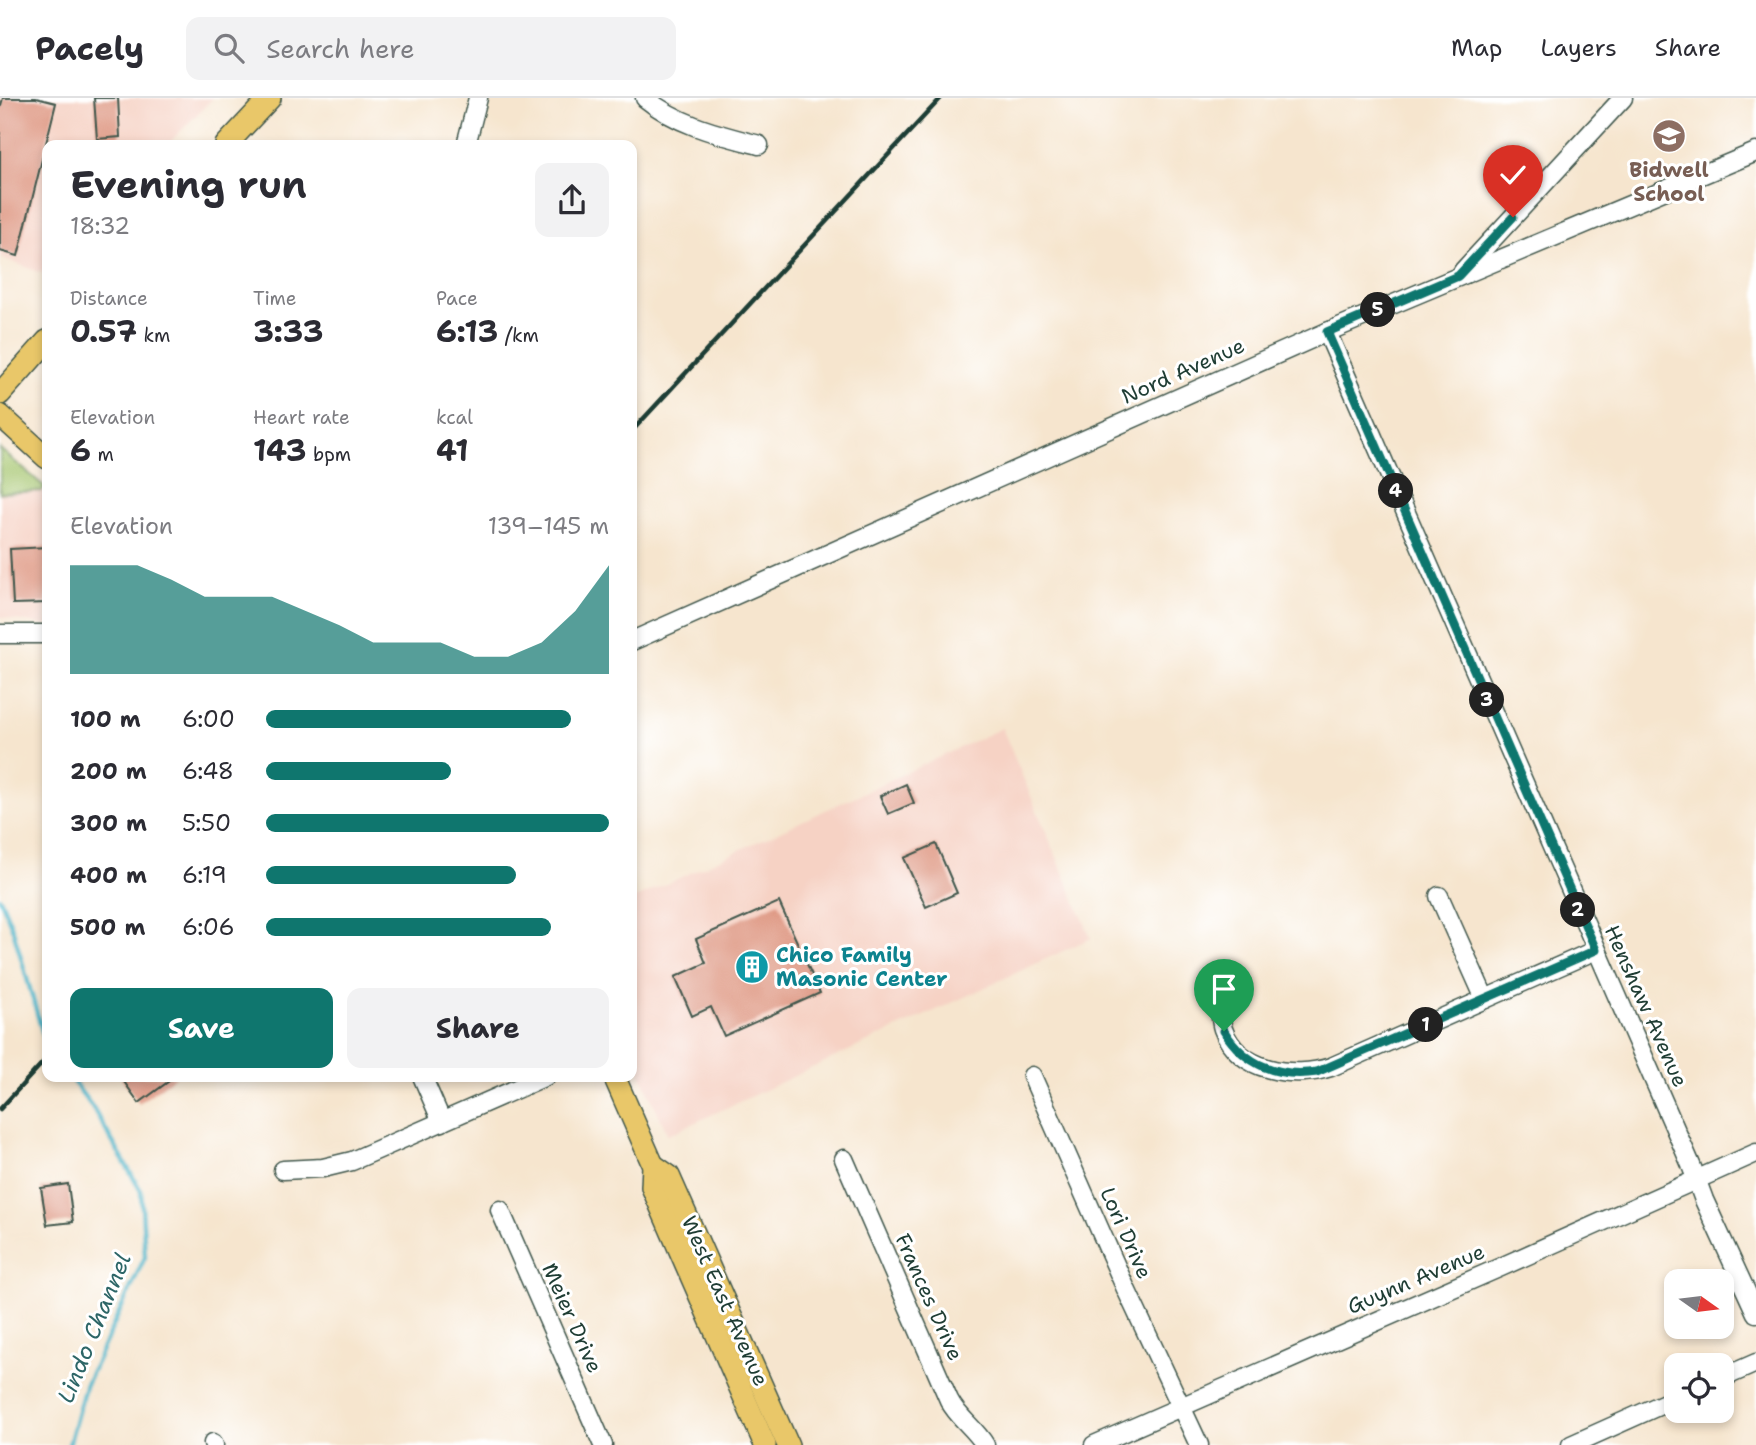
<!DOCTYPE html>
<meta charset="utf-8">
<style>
:root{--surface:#fff;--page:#f2f2f3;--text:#2b2b33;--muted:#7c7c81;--line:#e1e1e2;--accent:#0f766e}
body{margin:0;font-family:"Shantell Sans",sans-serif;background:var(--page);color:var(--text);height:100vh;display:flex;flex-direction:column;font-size:26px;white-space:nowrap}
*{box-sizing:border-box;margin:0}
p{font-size:23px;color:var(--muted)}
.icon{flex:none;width:38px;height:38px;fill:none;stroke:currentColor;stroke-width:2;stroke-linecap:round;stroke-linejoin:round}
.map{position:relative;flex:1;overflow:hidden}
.sheet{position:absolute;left:42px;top:42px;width:595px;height:942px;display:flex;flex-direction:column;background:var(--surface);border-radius:14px;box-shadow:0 4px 10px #0003}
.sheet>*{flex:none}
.needle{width:46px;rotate:104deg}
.fabs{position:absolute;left:1664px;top:1171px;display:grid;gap:14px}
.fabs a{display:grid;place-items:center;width:70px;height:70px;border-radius:14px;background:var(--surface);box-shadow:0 4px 10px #0003;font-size:35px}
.pin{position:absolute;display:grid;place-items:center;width:60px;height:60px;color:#fff;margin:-72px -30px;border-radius:50% 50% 50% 0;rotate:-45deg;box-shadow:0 0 7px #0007}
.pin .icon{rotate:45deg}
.km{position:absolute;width:35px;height:35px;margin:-18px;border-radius:50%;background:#222;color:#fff;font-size:19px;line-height:35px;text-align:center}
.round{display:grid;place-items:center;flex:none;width:74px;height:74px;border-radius:14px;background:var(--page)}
.headline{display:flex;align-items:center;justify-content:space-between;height:119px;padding:0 28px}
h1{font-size:38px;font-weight:700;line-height:52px}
.figures{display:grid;grid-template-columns:repeat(3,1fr);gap:10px;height:119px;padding:7px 28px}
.figures div{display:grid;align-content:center}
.figures b{font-size:30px;font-weight:700}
.figures small{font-size:19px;font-weight:400}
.figures p{font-size:19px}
.chart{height:196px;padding:14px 28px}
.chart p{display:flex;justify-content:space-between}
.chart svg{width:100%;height:126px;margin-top:7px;fill:var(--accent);opacity:.7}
.button{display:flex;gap:14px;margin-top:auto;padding:14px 28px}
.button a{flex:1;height:80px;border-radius:14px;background:var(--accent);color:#fff;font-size:28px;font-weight:700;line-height:80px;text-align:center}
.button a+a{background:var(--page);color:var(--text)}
ul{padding:0 28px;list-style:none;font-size:23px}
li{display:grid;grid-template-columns:112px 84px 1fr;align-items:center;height:52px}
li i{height:18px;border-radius:9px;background:var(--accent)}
header{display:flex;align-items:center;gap:42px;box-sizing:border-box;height:98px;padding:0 35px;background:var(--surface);border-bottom:2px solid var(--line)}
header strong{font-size:33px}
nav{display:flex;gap:38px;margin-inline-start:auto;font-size:24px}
.search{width:490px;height:63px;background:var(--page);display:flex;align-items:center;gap:18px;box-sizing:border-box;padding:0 24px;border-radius:14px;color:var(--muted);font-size:26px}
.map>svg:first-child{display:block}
.built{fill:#f6d2c4}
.green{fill:#a4c56d;stroke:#628150;stroke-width:2}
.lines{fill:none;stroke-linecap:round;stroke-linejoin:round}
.stream{stroke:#47b2c6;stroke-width:4.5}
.building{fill:#de9681}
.minor-casing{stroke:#3f564b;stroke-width:21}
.major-casing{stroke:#3f564b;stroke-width:24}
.minor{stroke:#fff;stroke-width:18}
.major{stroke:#e9c769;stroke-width:21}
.rail{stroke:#1f3d34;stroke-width:4.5}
.route-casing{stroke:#fff;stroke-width:14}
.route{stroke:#0f766e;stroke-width:9}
.labels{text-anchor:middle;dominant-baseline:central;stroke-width:6;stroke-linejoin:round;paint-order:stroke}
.education-label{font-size:21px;font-weight:bold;fill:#785e54;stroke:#fff}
.street-label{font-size:21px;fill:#1f3d34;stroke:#fff}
.culture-label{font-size:21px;font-weight:bold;fill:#0d838f;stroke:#fff;text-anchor:start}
.water-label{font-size:23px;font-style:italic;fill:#2d6667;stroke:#fff}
</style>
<header>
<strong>Pacely</strong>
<div class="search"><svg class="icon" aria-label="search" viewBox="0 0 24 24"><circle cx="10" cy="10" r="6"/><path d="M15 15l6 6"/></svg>Search here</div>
<nav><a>Map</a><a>Layers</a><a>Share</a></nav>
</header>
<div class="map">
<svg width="1756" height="1347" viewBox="0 0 1756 1347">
<rect width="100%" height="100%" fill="#fff"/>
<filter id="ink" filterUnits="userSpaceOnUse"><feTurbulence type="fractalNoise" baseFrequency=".0143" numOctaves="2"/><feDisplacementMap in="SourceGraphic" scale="14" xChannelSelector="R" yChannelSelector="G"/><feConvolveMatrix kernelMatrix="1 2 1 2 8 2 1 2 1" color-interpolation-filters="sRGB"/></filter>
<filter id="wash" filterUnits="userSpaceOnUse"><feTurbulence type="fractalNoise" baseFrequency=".00686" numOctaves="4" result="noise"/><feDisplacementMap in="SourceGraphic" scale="28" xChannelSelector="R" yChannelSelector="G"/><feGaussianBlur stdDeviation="1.57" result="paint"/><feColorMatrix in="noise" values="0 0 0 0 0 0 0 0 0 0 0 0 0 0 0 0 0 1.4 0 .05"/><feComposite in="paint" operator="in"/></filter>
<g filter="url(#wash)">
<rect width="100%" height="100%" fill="#f6e5ce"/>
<!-- built -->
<g class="built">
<polygon points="2,0 213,0 167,47 47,47 47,169 41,175 0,159"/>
<polygon points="0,351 47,391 47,528 0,519"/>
<polygon points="1002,630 1091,840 668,1037 632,957 632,802"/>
</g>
<!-- green -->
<polygon class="green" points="0,351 45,389 42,393 0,395"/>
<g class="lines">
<!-- stream -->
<g class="stream">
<polyline points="0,800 13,832 47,950"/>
<polyline points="69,978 93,1010 141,1093 145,1159 85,1288 69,1347"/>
</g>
</g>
<g id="blocks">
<!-- building -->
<g class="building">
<polygon points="3,0 36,0 56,5 18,158 0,153 0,11"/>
<polygon points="94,0 118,0 120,39 97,41"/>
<polygon points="47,449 47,505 13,506 10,451"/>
<polygon points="906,686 914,705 888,716 880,698"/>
<polygon points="936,746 957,795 926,809 904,760"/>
<polygon points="779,804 820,895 724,938 711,909 692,918 675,879 706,865 696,841"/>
<polygon points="120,978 176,978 139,1005"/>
<polygon points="68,1086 73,1124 47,1127 41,1090"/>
</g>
</g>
</g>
<g filter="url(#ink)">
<use href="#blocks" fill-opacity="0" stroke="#3f564b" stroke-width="2"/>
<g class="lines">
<!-- minor casing -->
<g class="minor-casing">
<g id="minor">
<path d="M645,0C678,27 717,36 759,47"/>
<polyline points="466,47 478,0"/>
<polyline points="1463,173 1623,0"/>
<polyline points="1327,234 1691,1067 1704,1102 1756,1215"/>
<polyline points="0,536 47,536"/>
<polyline points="632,543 1327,234 1756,54"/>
<polyline points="1439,798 1485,901"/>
<path d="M1221,892C1221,905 1219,919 1223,931C1238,974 1294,981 1331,969L1596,852"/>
<polyline points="422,978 442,1024"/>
<polyline points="1032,978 1126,1191 1199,1347"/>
<path d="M844,1061L949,1302C958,1320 975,1330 985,1347"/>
<polyline points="283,1072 323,1070 352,1063 546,978"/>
<polyline points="500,1112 603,1347"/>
<polyline points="1722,1280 1756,1265"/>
<polyline points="213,1345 214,1347"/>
<polyline points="1094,1347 1501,1169 1756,1055"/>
<polyline points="1571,1347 1676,1300"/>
</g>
</g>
<!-- major casing -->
<g class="major-casing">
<g id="major">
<polyline points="226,47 270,0"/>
<polyline points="0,296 47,243"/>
<polyline points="0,317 47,360"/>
<polyline points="614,978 653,1067 652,1089 765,1347"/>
<polyline points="653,1067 669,1078 788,1347"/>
</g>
</g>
<!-- minor -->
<use href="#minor" class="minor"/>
<!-- major -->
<use href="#major" class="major"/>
<!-- rail -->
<g class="rail">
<polyline points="632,333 941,0"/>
<polyline points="0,1011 47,960"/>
</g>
</g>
</g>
<g class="lines" filter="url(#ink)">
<!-- route casing -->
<g class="route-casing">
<path id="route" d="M1224,933C1245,967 1278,980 1317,974L1596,852L1327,234L1458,178L1513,119"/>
</g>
<!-- route -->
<use href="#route" class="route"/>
</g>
<!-- icons -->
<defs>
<g id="school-disc" transform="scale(1.75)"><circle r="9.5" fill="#8d6e63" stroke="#fff"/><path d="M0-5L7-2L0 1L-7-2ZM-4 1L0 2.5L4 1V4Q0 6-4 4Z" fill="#fff"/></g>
<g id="building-disc" transform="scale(1.75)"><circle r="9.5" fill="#0f9aa8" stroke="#fff"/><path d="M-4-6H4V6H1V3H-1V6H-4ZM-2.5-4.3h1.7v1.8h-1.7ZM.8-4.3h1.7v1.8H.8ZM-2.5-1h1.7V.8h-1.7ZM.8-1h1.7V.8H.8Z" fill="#fff"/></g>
</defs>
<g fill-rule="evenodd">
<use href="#school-disc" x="1669" y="38"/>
<use href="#building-disc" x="752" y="869"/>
</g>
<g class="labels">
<!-- education labels -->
<g class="education-label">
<text x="1669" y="72">Bidwell<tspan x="1669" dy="24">School</tspan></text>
</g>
<!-- street labels -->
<g class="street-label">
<text transform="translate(1183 273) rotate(-24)">Nord Avenue</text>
<text transform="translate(1646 908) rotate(66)">Henshaw Avenue</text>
<text transform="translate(1126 1135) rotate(66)">Lori Drive</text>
<text transform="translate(1416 1181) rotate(-23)">Guynn Avenue</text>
<text transform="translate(929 1199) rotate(66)">Frances Drive</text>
<text transform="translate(725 1203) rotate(66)">West East Avenue</text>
<text transform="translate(572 1220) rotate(66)">Meier Drive</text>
</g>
<!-- culture labels -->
<g class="culture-label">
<text x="776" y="857">Chico Family<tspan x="776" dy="24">Masonic Center</tspan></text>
</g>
<!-- water labels -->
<g class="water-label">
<text transform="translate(94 1230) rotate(-68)">Lindo Channel</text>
</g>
</g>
</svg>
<div class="fabs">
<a><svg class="needle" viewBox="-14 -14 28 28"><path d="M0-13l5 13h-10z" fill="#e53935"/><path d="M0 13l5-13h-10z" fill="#7c7c81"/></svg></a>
<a><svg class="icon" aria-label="locate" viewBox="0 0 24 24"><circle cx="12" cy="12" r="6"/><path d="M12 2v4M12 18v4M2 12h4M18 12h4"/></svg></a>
</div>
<div class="pin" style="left:1224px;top:933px;background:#1e9e55"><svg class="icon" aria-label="arrive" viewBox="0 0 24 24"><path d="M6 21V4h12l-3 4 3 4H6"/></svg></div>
<div class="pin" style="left:1513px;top:119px;background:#d93025"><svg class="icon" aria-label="check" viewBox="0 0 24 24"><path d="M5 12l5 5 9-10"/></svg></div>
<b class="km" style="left:1426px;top:927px">1</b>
<b class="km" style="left:1578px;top:812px">2</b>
<b class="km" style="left:1487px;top:602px">3</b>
<b class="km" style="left:1396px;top:393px">4</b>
<b class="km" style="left:1378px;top:212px">5</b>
<section class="sheet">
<div class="headline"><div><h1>Evening run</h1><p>18:32</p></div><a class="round"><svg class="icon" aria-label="share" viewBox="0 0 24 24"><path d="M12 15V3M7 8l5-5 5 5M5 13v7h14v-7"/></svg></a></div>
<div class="figures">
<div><p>Distance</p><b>0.57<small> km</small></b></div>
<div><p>Time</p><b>3:33</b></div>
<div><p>Pace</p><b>6:13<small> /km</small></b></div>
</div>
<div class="figures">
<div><p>Elevation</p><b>6<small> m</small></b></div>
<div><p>Heart rate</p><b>143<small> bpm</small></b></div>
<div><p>kcal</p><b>41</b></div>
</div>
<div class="chart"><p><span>Elevation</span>139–145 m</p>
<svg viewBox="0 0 160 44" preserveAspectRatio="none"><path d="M0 44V6L10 6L20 6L30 11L40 17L50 17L60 17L70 22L80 27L90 33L100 33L110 33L120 38L130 38L140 33L150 22L160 6V44z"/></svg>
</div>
<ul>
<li><b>100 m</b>6:00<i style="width:89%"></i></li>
<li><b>200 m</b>6:48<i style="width:54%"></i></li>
<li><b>300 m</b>5:50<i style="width:100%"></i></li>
<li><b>400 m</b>6:19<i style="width:73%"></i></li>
<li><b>500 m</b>6:06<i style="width:83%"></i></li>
</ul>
<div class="button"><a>Save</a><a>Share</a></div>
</section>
</div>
